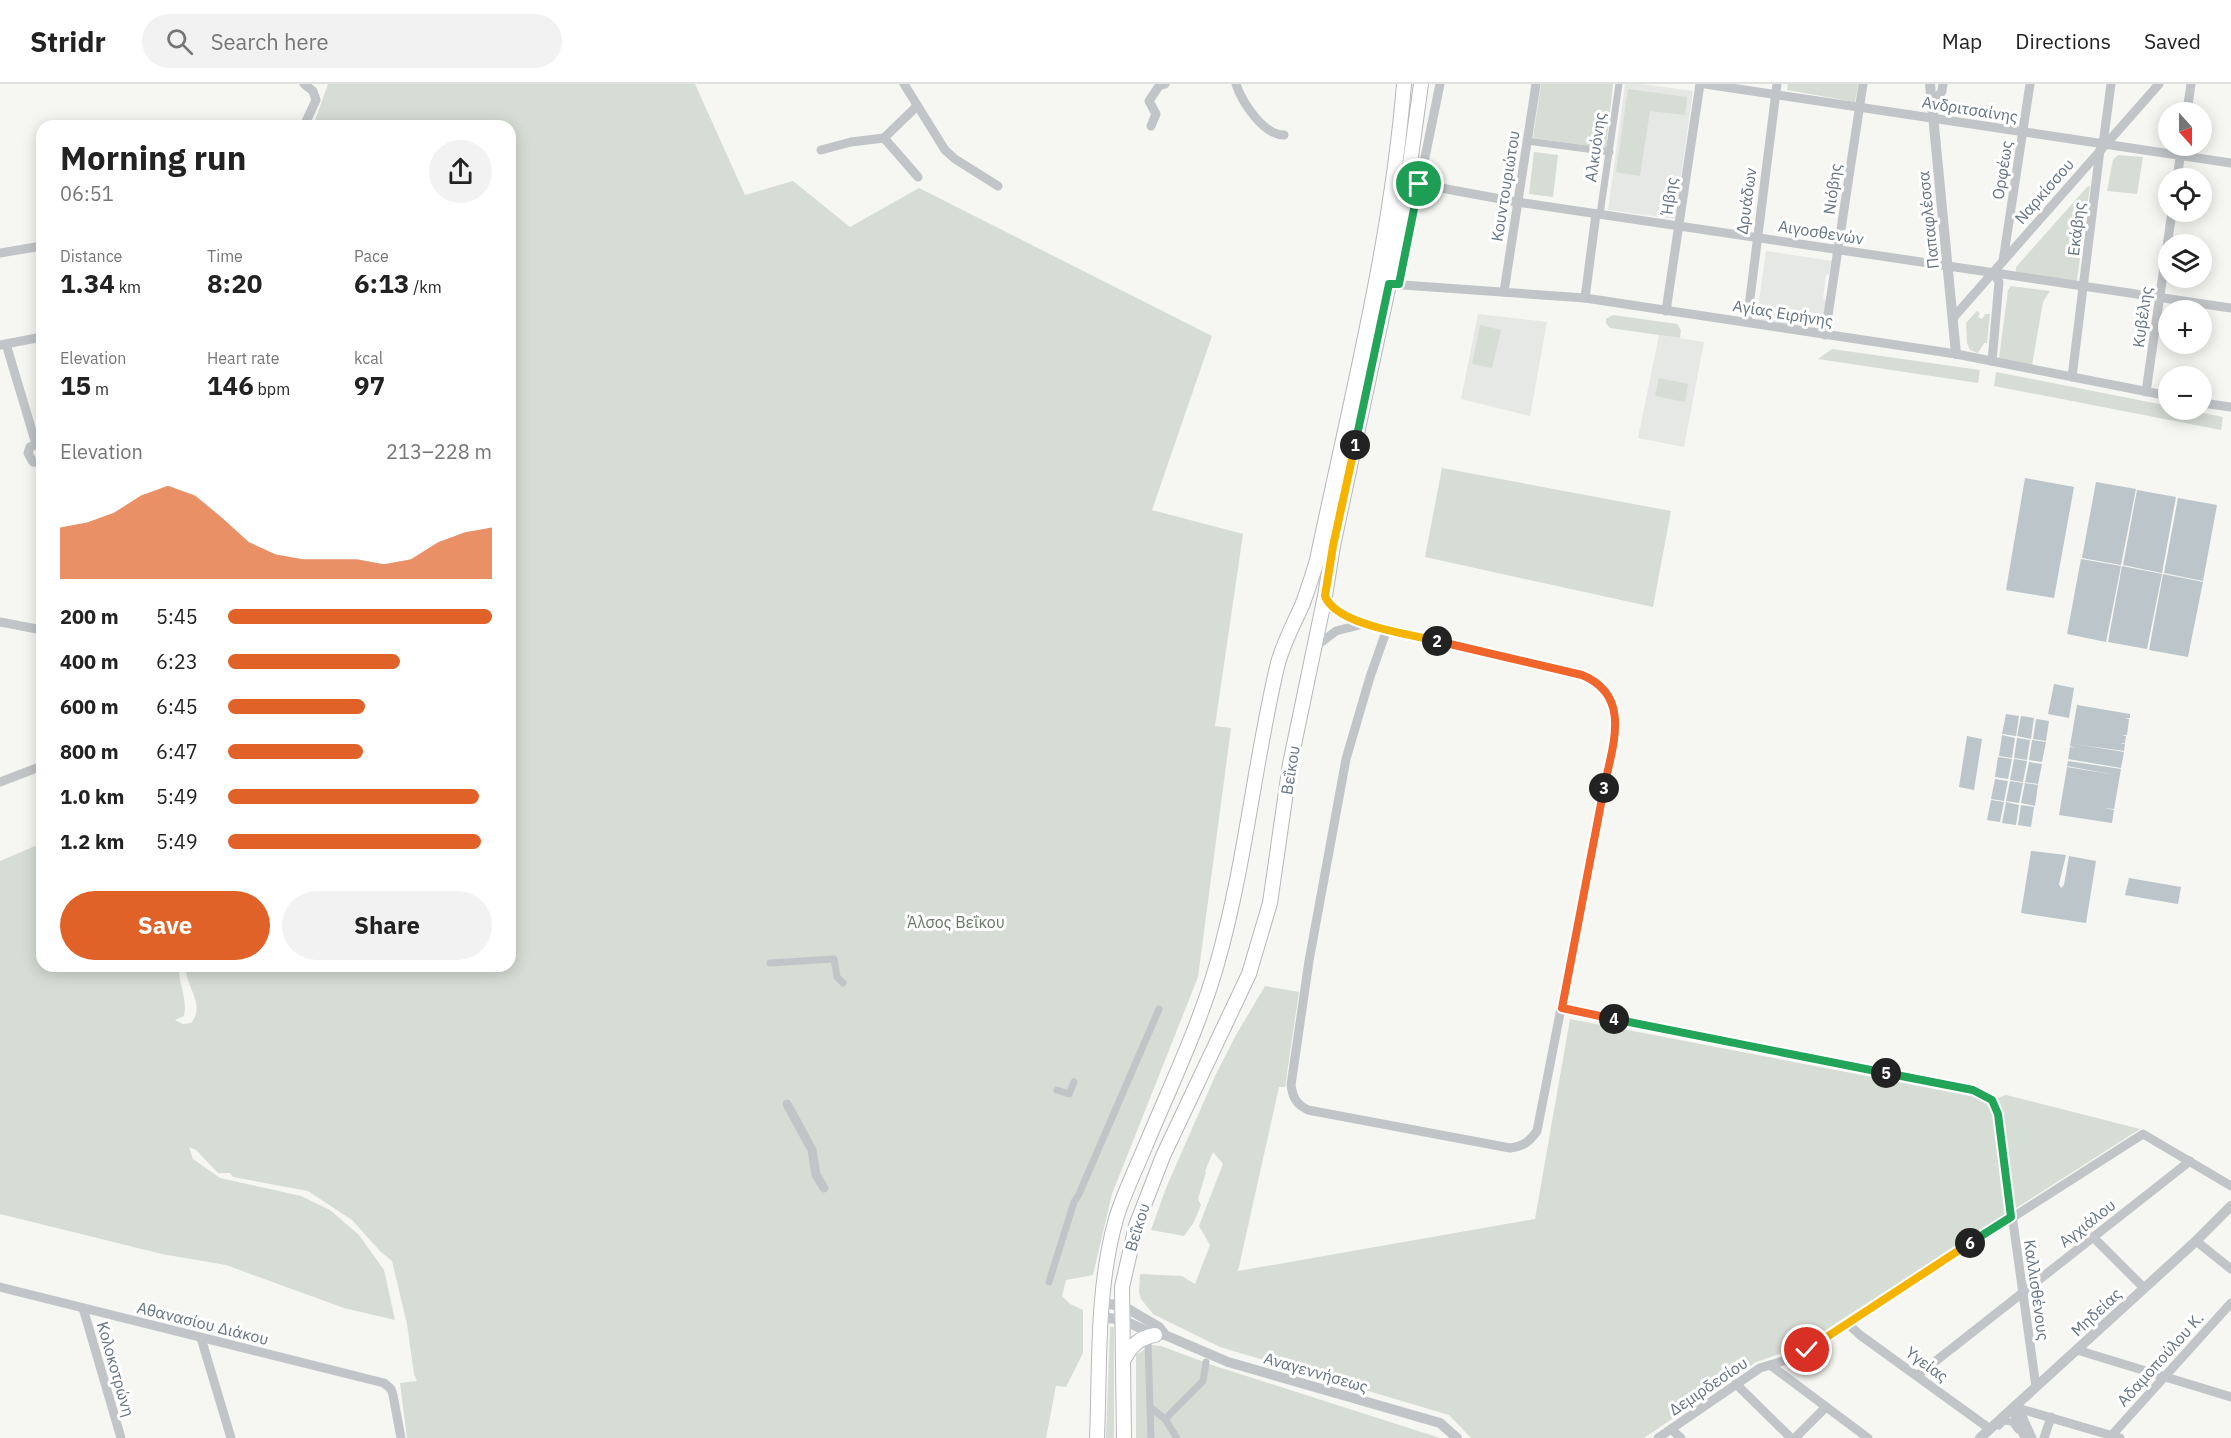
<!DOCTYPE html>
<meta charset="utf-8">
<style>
:root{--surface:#fff;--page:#f2f2f2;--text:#222;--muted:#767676;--line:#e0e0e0;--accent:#e06228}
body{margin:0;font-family:"IBM Plex Sans",sans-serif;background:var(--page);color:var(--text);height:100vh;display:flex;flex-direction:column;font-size:22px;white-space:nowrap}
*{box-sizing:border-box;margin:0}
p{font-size:20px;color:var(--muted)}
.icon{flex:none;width:33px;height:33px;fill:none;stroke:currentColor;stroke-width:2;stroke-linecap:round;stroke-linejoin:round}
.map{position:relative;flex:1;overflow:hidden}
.drawer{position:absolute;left:36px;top:36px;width:480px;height:852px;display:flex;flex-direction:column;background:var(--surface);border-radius:18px;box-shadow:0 3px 15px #0003}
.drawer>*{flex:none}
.needle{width:39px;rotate:159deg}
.buttons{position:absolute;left:2158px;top:18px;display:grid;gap:12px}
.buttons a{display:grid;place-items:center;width:54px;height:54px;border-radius:50%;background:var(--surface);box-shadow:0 3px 15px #0003;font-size:30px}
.pin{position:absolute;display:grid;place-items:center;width:51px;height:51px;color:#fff;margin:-26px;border:3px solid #fff;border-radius:50%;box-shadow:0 2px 6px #0007}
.km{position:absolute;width:30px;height:30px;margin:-15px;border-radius:50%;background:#222;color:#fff;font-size:16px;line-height:30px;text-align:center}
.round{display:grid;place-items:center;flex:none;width:63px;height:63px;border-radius:32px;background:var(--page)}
.summary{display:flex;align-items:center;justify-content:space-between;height:102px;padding:0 24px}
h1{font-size:33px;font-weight:700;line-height:45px}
.stats{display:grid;grid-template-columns:repeat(3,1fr);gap:9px;height:102px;padding:6px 24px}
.stats div{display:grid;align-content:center}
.stats b{font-size:26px;font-weight:700}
.stats small{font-size:16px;font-weight:400}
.stats p{font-size:16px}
.chart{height:168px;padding:12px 24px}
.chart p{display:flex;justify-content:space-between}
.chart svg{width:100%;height:108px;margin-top:6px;fill:var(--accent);opacity:.7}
.cta{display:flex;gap:12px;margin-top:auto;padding:12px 24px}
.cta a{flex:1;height:69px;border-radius:36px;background:var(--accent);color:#fff;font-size:24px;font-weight:700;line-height:69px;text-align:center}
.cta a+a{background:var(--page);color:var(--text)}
ul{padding:0 24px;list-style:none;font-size:20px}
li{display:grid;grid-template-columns:96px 72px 1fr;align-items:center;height:45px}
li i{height:15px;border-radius:8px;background:var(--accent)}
header{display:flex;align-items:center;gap:36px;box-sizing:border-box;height:84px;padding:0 30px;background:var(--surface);border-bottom:2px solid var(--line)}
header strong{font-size:28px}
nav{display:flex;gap:33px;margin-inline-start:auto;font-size:21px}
.search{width:420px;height:54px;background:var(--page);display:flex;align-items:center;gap:15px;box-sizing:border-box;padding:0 21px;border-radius:33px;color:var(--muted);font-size:22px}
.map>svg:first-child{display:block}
.built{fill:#e6e8e6}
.green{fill:#d6ddd4}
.water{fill:#bbc5ca}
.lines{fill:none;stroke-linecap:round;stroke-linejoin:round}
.primary-casing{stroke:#b4b8bc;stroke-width:16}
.pedestrian{stroke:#c1c5c8;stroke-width:7}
.minor{stroke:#c1c5c8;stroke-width:9}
.tertiary{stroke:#c1c5c8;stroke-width:10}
.primary{stroke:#fff;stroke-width:14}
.split-1-casing{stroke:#fff;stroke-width:12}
.split-2-casing{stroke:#fff;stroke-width:12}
.split-3-casing{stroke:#fff;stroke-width:12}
.split-4-casing{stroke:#fff;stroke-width:12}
.split-5-casing{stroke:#fff;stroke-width:12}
.split-6-casing{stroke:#fff;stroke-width:12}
.split-7-casing{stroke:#fff;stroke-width:12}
.split-1{stroke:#22a559;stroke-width:8}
.split-2{stroke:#f5b400;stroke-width:8}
.split-3{stroke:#f0652b;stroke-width:8}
.split-4{stroke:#f0652b;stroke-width:8}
.split-5{stroke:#22a559;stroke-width:8}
.split-6{stroke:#22a559;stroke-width:8}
.split-7{stroke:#f5b400;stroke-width:8}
.labels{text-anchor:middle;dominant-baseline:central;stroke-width:6;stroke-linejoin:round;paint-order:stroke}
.street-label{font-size:16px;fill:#657483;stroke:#fff}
.park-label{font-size:16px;fill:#677a64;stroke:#fff}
</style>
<header>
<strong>Stridr</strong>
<div class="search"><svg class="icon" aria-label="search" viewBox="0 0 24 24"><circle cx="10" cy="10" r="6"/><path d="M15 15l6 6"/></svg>Search here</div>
<nav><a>Map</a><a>Directions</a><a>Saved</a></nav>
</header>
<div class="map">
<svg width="2231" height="1354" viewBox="0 0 2231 1354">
<rect width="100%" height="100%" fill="#f6f6f2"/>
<!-- built -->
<g class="built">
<polygon points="1625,0 1642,0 1693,7 1675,135 1608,126"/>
<polygon points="1766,167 1832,177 1829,190 1826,191 1823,215 1826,216 1821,247 1756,238"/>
<polygon points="1478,230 1547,238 1530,332 1461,315"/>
<polygon points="1659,251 1704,258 1684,363 1638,354"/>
</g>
<!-- green -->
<g class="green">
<path d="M328,0H695L745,111L793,97L850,143L919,104L1212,252L1152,426L1243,450L1215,642L1231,644L1198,893L1112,1110L1093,1191L1066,1196L1062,1212L1070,1220L1083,1226V1269L1066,1303L1056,1302L1046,1354H407L400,1299L417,1297L414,1290L407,1240L392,1177L381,1168L352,1136L308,1107L233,1093L230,1089H218L196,1066L189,1063L193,1075L220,1094L301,1112L330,1126L359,1151L384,1186L395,1236L344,1224L226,1181L162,1170L0,1130V777L42,759V882H179C178,900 188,914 184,932L175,936L183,940L191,939C207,920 184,902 186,882H510V42H313Z"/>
<polygon points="1541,0 1613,0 1606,64 1533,54"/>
<polygon points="1788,0 1858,0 1855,18 1787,6"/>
<polygon points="1628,5 1687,13 1685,31 1650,27 1640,92 1616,88"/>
<polygon points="1534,68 1558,71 1553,113 1529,110"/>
<polygon points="2118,71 2143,73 2137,110 2107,107 2113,76"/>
<polygon points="2090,102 2077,196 2076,197 2016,188 2016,183 2087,103"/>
<polygon points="2011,202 2050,207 2043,218 2032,281 2001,276 1999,274 2008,206"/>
<polygon points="1977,227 1980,229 1978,233 1982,235 1985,230 1990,230 1987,259 1984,259 1978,269 1970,266 1967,259 1966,239"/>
<polygon points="1613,231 1677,240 1681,246 1680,254 1610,244 1606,239 1606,235"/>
<polygon points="1480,241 1501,246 1492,284 1472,280"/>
<polygon points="1832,265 1980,286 1978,299 1818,275"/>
<polygon points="1996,288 2169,322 2169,326 2187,326 2223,333 2221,346 1994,302"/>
<polygon points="1659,294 1688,300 1685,318 1655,312"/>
<polygon points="1442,384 1671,427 1653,523 1425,473"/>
<polygon points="1265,902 1299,908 1285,1003 1279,1003 1238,1187 1535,1135 1570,935 1992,1016 2006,1011 2140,1045 1797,1264 1756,1278 1644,1354 1471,1354 1449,1331 1220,1263 1153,1230 1141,1215 1139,1208 1140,1190 1182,1192 1195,1200 1210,1161 1199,1142 1223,1080 1213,1068 1205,1087 1206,1088 1198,1115 1201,1121 1194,1138 1184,1152 1151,1146 1166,1104 1216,990 1236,951"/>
<polygon points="1110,1243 1114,1243 1114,1354 1106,1354"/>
<polygon points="1151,1261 1161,1262 1212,1281 1440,1354 1136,1354 1136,1271"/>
</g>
<!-- water -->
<g class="water">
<polygon points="2025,394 2074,403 2054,514 2006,506"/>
<polygon points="2096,398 2136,405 2121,481 2082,474"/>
<polygon points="2137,406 2176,413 2162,489 2123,481"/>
<polygon points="2178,414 2217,421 2203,497 2164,489"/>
<polygon points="2081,475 2121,482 2106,558 2067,550"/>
<polygon points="2122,482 2162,490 2147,565 2108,558"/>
<polygon points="2163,490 2203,498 2188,573 2149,566"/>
<polygon points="2054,600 2074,604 2069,634 2048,630"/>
<polygon points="2077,621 2130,630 2130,634 2125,634 2129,635 2127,651 2122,651 2126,652 2125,659 2120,659 2125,660 2124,667 2075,660 2124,668 2121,684 2068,675 2070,663 2075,664 2070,662"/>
<polygon points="2006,630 2019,632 2016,652 2002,650"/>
<polygon points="2021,632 2034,634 2031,655 2017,652"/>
<polygon points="2036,635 2049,637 2046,657 2033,655"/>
<polygon points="2002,651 2015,654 2012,674 1999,672"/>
<polygon points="1967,652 1982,655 1974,706 1959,703"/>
<polygon points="2017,654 2030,656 2027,676 2014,674"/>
<polygon points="2032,656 2046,658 2042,678 2029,676"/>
<polygon points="1998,673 2012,675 2008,695 1995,693"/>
<polygon points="2014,675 2027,677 2023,698 2010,696"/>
<polygon points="2068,677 2121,685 2114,725 2104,724 2114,726 2112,739 2059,731 2067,683 2116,691 2067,682"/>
<polygon points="2029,678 2042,680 2038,700 2025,698"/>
<polygon points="1995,695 2008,697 2004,717 1991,715"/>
<polygon points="2010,697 2023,699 2019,719 2006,717"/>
<polygon points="2025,699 2038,701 2035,722 2021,719"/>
<polygon points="1991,716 2004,718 2000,738 1987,736"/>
<polygon points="2006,718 2019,721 2016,741 2002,739"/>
<polygon points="2021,721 2034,723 2031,743 2018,741"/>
<polygon points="2031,767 2066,771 2059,800 2061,804 2064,801 2069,772 2096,777 2086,839 2021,829"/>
<polygon points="2129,794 2181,803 2178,820 2125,811"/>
</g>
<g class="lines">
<!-- primary casing -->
<g class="primary-casing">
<g id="primary">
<path d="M1124,1275C1132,1261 1139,1254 1155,1251"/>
<path d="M1097,1354C1100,1281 1096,1206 1116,1135C1123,1111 1135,1087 1145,1063C1170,1003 1199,943 1217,880C1245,782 1254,681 1277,583C1282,561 1294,540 1303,519C1308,505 1313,490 1317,476C1350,318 1391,160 1404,0"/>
<polyline points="1124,1354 1122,1203 1136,1142 1163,1072 1249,890 1270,819 1290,680 1325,512 1333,462 1389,200 1408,94 1421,0"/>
</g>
</g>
<!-- pedestrian -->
<g class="pedestrian">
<polyline points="1527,57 1610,68"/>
<polyline points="1600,130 1619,0"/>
<polyline points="770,879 834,875 837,893 843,899"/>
<polyline points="1057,1006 1069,1010 1074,998"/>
<polyline points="1049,1198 1074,1118 1079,1110 1159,925"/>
<polyline points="1148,1260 1151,1354"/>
<polyline points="1150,1323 1165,1335 1177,1354"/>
<polyline points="1165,1335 1203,1297 1206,1278"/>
<polyline points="1999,1342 2004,1337 2012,1338 2018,1346"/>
</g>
<!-- minor -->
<g class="minor">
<polyline points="904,0 945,66 955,75 998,102"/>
<path d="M1236,0C1242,18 1263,51 1284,51"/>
<polyline points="1705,0 2231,79"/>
<polyline points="917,22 884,54 918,93"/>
<polyline points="1932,23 1942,7 1943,0"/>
<polyline points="2187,28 2191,0"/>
<polyline points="304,42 316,16 313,7 304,0"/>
<polyline points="1151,42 1156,30 1149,17 1159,2 1165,0"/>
<polyline points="821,66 851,58 884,54"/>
<polyline points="1408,94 1419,100 1517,118 2231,224"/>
<polyline points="2177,94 2182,62"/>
<polyline points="0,169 42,162"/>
<polyline points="2003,177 2030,0"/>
<polyline points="1389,200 1585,214 1956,270 2169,312"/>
<polyline points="1399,200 1440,0"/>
<polyline points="1504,208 1536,0"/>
<polyline points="1585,214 1596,130"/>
<polyline points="1666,227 1700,0"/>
<polyline points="1953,234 2159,0"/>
<polyline points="1747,238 1777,0"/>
<polyline points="1825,251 1863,0"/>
<polyline points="6,260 36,360"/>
<polyline points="0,261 42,253"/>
<polyline points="1992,277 1999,198 1993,188"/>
<polyline points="2072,293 2100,66 2103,60 2111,0"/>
<polyline points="2146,308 2172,128"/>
<polyline points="2202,319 2231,323"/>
<polyline points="40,359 30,363 28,369 33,378 42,379"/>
<path d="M1325,512C1332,532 1368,541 1387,545L1582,591C1606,601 1618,621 1615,648L1537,1047C1529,1058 1524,1062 1510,1064L1308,1026C1296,1020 1293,1014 1291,1001L1309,877L1346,675L1370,593L1387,545"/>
<polyline points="0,538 42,546"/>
<polyline points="1315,563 1336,547 1363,540"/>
<polyline points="0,698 42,682"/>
<polyline points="1562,924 1973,1006 1992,1016 1998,1030 2036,1303"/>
<polyline points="787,1020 812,1066 816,1091 824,1104"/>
<polyline points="2093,1153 2144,1204"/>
<polyline points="2196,1157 2231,1185"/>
<polyline points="0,1203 384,1299 391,1305 393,1311 401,1354"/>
<polyline points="83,1224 121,1354"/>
<polyline points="1848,1240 1860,1251 1990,1345"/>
<polyline points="201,1254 231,1354"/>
<polyline points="2077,1266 2231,1313"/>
<polyline points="1770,1281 1868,1354"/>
<polyline points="1918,1291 2190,1077"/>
<polyline points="1736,1300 1791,1354"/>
<polyline points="2014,1323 2120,1354"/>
<polyline points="2014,1323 2022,1332 2032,1354"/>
<polyline points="2014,1325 2016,1335 2025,1354"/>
<polyline points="1671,1345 1681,1354"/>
<polyline points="2112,1351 2231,1219"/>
<polyline points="1658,1354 1760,1284 1793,1274 1807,1265 2143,1050 2231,1102"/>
<polyline points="1795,1354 1826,1323"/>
<polyline points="2044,1354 2051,1333"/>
</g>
<!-- tertiary -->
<g class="tertiary">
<polyline points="1930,0 1956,270"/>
<polyline points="1101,1219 1123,1222 1159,1243 1165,1251"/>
<polyline points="1101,1233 1123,1236 1155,1251 1165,1251 1228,1278 1440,1339 1457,1354"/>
<polyline points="1980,1354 2196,1157 2231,1122"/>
</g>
<!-- primary -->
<use href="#primary" class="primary"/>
</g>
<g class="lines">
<!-- split-1 casing -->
<g class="split-1-casing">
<polyline id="split-1" points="1355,361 1389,200 1399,200 1419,100"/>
</g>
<!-- split-2 casing -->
<g class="split-2-casing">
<path id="split-2" d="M1355,361L1333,462L1325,512C1336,541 1409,550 1437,557"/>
</g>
<!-- split-3 casing -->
<g class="split-3-casing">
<path id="split-3" d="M1437,557L1582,591C1633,612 1612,663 1604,704"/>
</g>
<!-- split-4 casing -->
<g class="split-4-casing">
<polyline id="split-4" points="1604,704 1562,924 1614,935"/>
</g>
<!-- split-5 casing -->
<g class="split-5-casing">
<polyline id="split-5" points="1614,935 1886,989"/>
</g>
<!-- split-6 casing -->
<g class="split-6-casing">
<polyline id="split-6" points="1886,989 1973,1006 1992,1016 1998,1030 2011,1133 1970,1159"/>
</g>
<!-- split-7 casing -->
<g class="split-7-casing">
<polyline id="split-7" points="1807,1266 1970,1159"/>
</g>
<!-- split-1 -->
<use href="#split-1" class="split-1"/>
<!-- split-2 -->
<use href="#split-2" class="split-2"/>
<!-- split-3 -->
<use href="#split-3" class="split-3"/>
<!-- split-4 -->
<use href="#split-4" class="split-4"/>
<!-- split-5 -->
<use href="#split-5" class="split-5"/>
<!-- split-6 -->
<use href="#split-6" class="split-6"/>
<!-- split-7 -->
<use href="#split-7" class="split-7"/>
</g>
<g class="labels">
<!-- street labels -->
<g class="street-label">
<text transform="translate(1970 25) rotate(9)">Ανδριτσαίνης</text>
<text transform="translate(1595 63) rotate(-82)">Αλκυόνης</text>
<text transform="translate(2002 86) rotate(-81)">Ορφέως</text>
<text transform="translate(1505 102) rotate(-81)">Κουντουριώτου</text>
<text transform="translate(1832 105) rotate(-82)">Νιόβης</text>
<text transform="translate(2044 107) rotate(-49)">Ναρκίσσου</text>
<text transform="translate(1669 112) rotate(-82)">Ήβης</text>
<text transform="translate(1746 117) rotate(-82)">Δρυάδων</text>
<text transform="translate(1928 136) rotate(-96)">Παπαφλέσσα</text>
<text transform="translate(2076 145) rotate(-83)">Εκάβης</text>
<text transform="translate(1821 148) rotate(9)">Αιγοσθενών</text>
<text transform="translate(1783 229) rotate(9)">Αγίας Ειρήνης</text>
<text transform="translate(2142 233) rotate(-82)">Κυβέλης</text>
<text transform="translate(1290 686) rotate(-81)">Βεΐκου</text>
<text transform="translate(2087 1139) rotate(-38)">Αγχιάλου</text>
<text transform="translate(1137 1143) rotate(-73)">Βεΐκου</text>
<text transform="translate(2037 1206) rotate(82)">Καλλισθένους</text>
<text transform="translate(2096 1228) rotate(-43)">Μηδείας</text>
<text transform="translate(203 1239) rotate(14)">Αθανασίου Διάκου</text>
<text transform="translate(2160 1275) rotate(-48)">Αδαμοπούλου Κ.</text>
<text transform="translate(1927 1280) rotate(36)">Υγείας</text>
<text transform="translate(116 1285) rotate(74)">Κολοκοτρώνη</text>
<text transform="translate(1316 1288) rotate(16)">Αναγεννήσεως</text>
<text transform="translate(1708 1302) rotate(-34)">Δεμιρδεσίου</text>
</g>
<!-- park labels -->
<g class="park-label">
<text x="956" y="838">Άλσος Βεΐκου</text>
</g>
</g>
</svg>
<div class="buttons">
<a><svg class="needle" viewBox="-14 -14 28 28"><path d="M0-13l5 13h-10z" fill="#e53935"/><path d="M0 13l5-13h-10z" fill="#767676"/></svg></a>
<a><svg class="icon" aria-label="locate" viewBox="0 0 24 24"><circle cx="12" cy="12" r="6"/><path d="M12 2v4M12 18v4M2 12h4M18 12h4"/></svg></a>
<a><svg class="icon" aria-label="layers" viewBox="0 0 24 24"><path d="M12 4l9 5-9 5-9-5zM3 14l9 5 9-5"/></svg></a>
<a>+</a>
<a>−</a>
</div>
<div class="pin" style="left:1419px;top:100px;background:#1e9e55"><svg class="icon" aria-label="arrive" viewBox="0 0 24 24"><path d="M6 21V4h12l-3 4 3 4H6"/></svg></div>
<div class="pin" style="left:1807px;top:1266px;background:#d93025"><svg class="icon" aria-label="check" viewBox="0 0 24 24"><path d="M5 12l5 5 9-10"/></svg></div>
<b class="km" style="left:1355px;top:361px">1</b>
<b class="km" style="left:1437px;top:557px">2</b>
<b class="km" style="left:1604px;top:704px">3</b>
<b class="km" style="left:1614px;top:935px">4</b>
<b class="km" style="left:1886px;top:989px">5</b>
<b class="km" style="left:1970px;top:1159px">6</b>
<section class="drawer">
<div class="summary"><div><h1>Morning run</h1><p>06:51</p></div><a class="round"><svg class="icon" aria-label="share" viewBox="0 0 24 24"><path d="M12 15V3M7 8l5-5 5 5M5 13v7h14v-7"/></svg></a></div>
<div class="stats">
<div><p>Distance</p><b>1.34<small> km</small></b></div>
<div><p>Time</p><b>8:20</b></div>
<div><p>Pace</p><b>6:13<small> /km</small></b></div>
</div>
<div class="stats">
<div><p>Elevation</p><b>15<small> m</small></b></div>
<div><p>Heart rate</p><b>146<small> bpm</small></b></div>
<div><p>kcal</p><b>97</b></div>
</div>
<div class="chart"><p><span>Elevation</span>213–228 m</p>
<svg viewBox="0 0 160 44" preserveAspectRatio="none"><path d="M0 44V23L10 21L20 17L30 10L40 6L50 10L60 19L70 29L80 34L90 36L100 36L110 36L120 38L130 36L140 29L150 25L160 23V44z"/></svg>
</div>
<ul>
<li><b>200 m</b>5:45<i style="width:100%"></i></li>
<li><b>400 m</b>6:23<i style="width:65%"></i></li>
<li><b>600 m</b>6:45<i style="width:52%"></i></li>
<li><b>800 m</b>6:47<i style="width:51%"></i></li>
<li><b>1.0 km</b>5:49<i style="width:95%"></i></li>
<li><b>1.2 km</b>5:49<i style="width:96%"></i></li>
</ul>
<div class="cta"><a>Save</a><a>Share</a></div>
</section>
</div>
